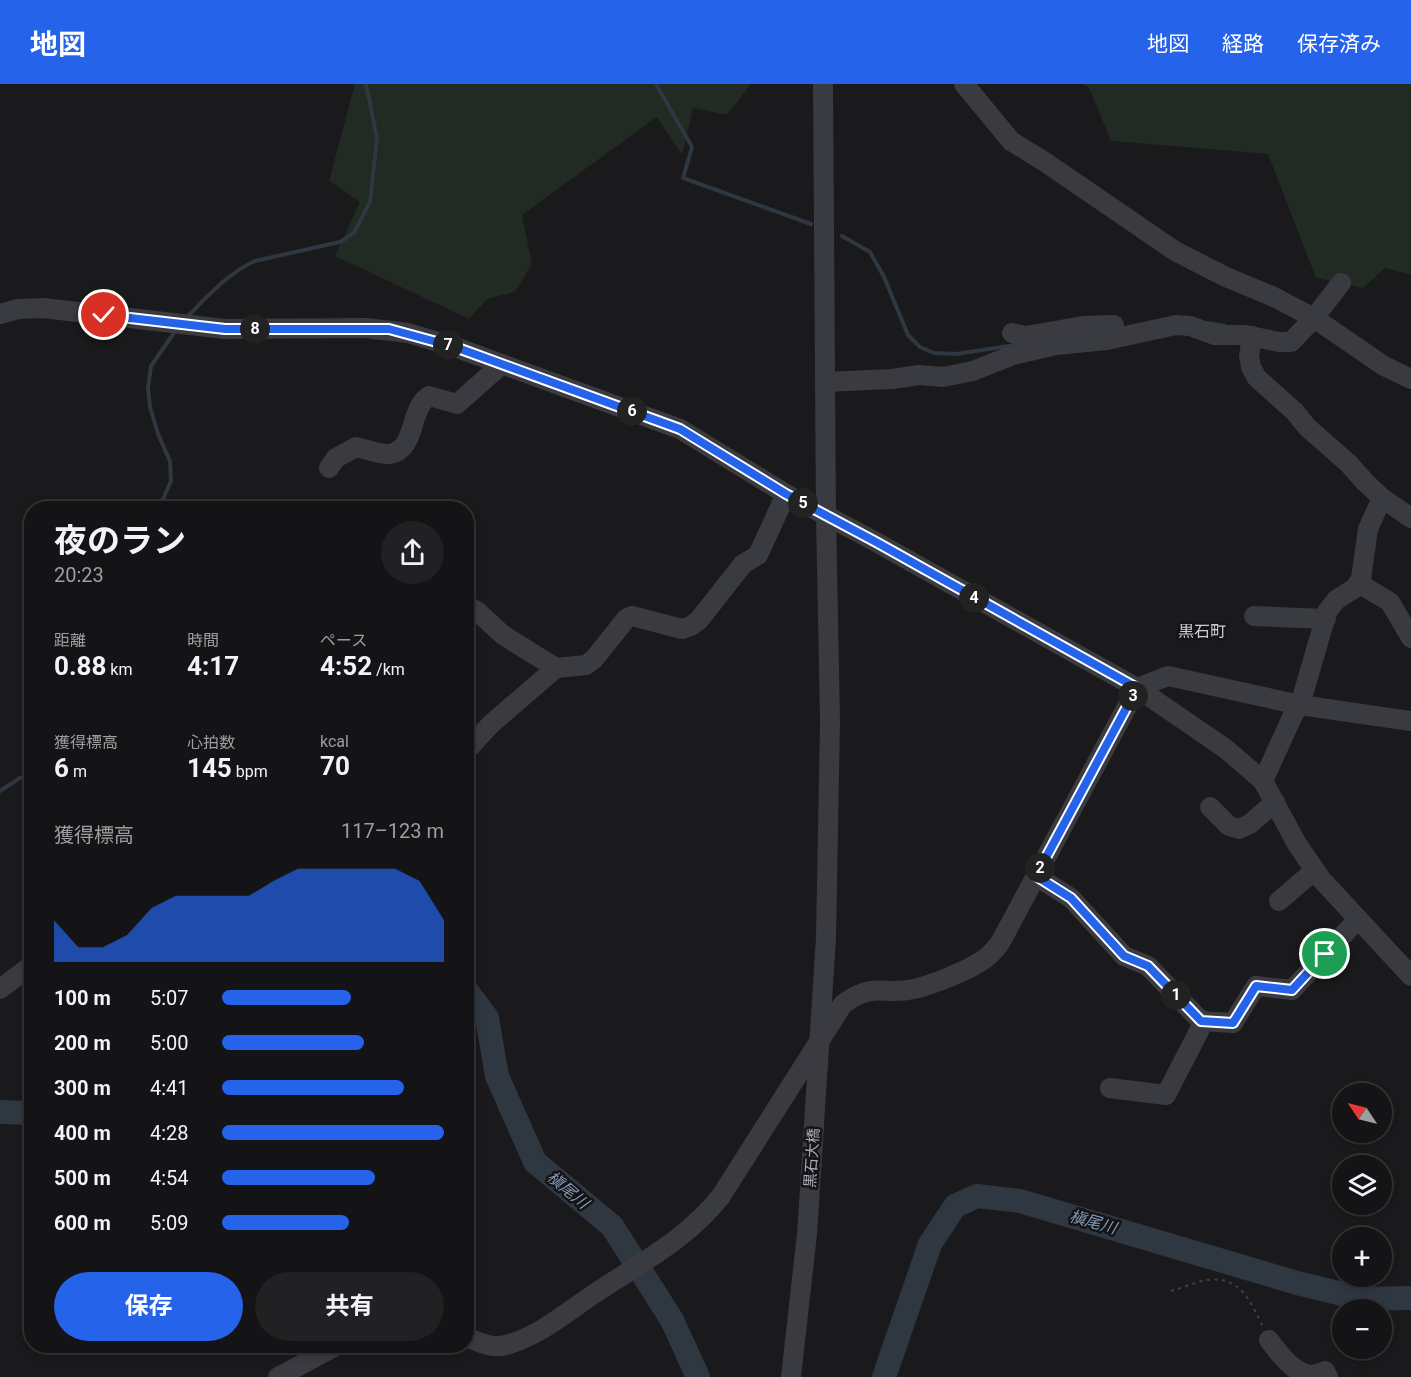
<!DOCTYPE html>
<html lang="ja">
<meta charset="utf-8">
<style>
:root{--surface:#141315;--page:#212022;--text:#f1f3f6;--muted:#9d9ea0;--line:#333234;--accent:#2563eb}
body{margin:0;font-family:Roboto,"Noto Sans JP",sans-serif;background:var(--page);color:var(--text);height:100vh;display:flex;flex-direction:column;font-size:22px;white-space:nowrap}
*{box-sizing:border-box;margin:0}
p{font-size:20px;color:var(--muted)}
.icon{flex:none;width:33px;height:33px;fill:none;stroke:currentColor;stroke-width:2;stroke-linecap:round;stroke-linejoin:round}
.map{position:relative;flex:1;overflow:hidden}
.side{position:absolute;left:24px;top:417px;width:450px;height:852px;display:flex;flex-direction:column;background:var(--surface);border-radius:24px;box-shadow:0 3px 9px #0003,0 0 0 2px var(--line)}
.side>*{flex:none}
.needle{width:39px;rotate:305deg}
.controls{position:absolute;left:1332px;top:999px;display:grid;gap:12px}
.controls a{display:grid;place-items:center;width:60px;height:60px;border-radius:50%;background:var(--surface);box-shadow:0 3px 9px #0003,0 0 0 2px var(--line);font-size:30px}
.pin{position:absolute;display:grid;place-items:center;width:51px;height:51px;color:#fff;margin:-26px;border:3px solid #fff;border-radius:50%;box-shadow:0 2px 6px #0007}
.km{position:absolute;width:30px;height:30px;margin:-15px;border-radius:50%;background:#222;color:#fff;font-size:16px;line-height:30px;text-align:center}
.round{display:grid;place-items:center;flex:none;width:63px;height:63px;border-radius:32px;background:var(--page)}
.overview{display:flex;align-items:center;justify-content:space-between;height:102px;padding:0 30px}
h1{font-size:33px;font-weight:700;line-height:45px}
.metrics{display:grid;grid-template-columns:repeat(3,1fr);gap:9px;height:102px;padding:6px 30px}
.metrics div{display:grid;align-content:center}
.metrics b{font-size:26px;font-weight:700}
.metrics small{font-size:16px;font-weight:400}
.metrics p{font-size:16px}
.chart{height:168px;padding:12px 30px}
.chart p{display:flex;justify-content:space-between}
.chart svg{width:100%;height:108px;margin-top:6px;fill:var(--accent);opacity:.7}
.action{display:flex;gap:12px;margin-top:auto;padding:12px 30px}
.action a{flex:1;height:69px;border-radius:36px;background:var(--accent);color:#fff;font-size:24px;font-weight:700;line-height:69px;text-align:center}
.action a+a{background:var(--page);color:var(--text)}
ul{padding:0 30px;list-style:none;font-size:20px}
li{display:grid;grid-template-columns:96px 72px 1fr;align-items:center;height:45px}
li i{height:15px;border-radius:8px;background:var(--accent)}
header{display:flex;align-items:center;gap:36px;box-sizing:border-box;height:84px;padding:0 30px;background:var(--accent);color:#fff}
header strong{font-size:28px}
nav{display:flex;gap:33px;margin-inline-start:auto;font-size:21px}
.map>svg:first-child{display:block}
.green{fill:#212a23}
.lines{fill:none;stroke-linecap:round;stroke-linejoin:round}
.stream{stroke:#2f3740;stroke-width:4}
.river{stroke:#2f3740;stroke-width:24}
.path{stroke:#404248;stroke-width:2;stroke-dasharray:3 4.5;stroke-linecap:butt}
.minor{stroke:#3a3b41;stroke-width:20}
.minor-bridge{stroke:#3a3b41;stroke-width:20}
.route-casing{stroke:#fff;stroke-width:12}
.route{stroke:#2563eb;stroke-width:8}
.labels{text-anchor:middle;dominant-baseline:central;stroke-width:5;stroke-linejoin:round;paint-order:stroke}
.street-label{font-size:15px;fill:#acafbb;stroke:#141417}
.neighbourhood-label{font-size:16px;fill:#cdcfd7;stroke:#141417}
.water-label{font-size:16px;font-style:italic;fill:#839bb6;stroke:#141417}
</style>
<header>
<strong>地図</strong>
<nav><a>地図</a><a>経路</a><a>保存済み</a></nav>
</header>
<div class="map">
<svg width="1411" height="1293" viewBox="0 0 1411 1293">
<rect width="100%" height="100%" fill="#1a191c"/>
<!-- green -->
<g class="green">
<polygon points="355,0 751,0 727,31 693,24 682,71 657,33 522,131 532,180 515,208 487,215 469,235 335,172 360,118 329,97"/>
<polygon points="1083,0 1411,0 1411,191 1385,184 1363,204 1316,194 1268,70 1111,57 1089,4"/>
</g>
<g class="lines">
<!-- stream -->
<g class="stream">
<polyline points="656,0 692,63 683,94 811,140"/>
<polyline points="842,152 870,168 884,193 908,251 920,263 934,269 956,270 1015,261"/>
<path d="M187,233C207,213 228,189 255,177L340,158L354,149L370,118L377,54L366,0"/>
<polyline points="1208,239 1225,242"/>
<polyline points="159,424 171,397 170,377 158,350 150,323 148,304 151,282 176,246"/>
<polyline points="0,707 20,694 32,689"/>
</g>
<!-- river -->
<g class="river">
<polyline points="466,906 487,934 497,992 535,1078 612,1142 672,1236 698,1293"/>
<polyline points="0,1028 32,1029"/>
<polyline points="884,1293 930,1160 955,1122 977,1112 1020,1117 1297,1199 1363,1215 1411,1214"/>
</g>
<!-- path -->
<path class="path" d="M1171,1207C1183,1204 1195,1198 1207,1196C1241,1191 1251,1219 1263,1243"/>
<!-- minor -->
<g class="minor">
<polyline points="823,0 826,432 830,637 826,854"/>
<polyline points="964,0 1011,57 1045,78 1175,167 1226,193 1274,213 1314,234 1384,282 1411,295"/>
<polyline points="0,230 18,225 43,224 225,245 366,244 408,249 455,263 680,345 786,410 876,458 1137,604 1226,665 1263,697 1297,760 1321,795 1411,892"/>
<polyline points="1012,249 1026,252 1083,242 1114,241"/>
<polyline points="1252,252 1249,272 1251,283 1257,294 1295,328 1307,343 1349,380 1365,398 1382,414 1411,434"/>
<polyline points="825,298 892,295 919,291 943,293 973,287 1013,271 1056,261 1107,256 1176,241 1190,242 1215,251 1245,251 1279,258 1291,258 1314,234 1341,199"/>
<path d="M329,384L336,374L356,363C366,365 381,371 390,370C417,365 409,324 429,312L457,320L502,280"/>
<polyline points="1358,499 1390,518 1411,554"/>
<polyline points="466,521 478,528 503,551 556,584"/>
<polyline points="1254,532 1326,535"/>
<polyline points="466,667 491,640 556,584 586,581 594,575 626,535 632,532 682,545 691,542 699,536 743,480 758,471 786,410"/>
<polyline points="1263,697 1293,631 1300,621 1327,528 1336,516 1355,504 1361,495 1368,445 1382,414"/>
<polyline points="1210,723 1229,742 1239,745 1250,740 1275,718"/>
<polyline points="1036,792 1071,814 1124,872 1148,882 1201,937 1200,945 1166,1011 1110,1004"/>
<polyline points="1279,817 1315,786"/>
<polyline points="0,905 28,884 32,884"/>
<polyline points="1201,937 1233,939 1256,902 1292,906 1358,835"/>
<path d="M466,1253C480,1258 491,1265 506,1261C540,1252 568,1227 597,1208C642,1178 687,1155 721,1112L843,920C875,897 882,912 914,905C932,901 969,886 983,876C990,872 995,865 1000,859L1137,604L1168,592L1300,621L1411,637"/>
<path d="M1269,1256C1279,1269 1293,1289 1310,1291C1315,1291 1320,1289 1325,1287L1328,1293"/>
<polyline points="278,1293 336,1262"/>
</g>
<!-- minor-bridge -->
<polyline class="minor-bridge" points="791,1293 807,1150 826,854"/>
</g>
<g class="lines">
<!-- route casing -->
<g class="route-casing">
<polyline id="route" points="104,231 225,245 389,245 455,263 680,345 786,410 876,458 1137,604 1036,792 1071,814 1124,872 1148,882 1201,937 1233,939 1256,902 1292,906 1325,870"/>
</g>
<!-- route -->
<use href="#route" class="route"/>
</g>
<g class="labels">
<!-- street labels -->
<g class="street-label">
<text transform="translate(812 1074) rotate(-86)">黒石大橋</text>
</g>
<!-- neighbourhood labels -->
<g class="neighbourhood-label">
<text x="1202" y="547">黒石町</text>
</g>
<!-- water labels -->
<g class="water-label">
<text transform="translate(568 1106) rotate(40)">槇尾川</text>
<text transform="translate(1093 1138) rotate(16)">槇尾川</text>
</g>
</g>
</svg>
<div class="controls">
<a><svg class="needle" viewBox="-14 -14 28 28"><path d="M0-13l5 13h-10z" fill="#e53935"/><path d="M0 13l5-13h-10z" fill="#9d9ea0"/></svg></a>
<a><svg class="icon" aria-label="layers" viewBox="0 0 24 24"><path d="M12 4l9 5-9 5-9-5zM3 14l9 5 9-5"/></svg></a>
<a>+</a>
<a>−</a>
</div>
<div class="pin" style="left:1325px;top:870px;background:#1e9e55"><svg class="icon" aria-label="arrive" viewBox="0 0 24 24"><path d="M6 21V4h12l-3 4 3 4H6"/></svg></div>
<div class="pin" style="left:104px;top:231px;background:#d93025"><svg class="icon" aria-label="check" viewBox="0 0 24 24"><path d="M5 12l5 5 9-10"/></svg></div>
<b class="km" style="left:1176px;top:911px">1</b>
<b class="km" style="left:1040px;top:784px">2</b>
<b class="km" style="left:1133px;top:612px">3</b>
<b class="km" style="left:974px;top:514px">4</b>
<b class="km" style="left:803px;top:419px">5</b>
<b class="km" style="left:632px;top:327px">6</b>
<b class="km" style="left:448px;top:261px">7</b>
<b class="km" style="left:255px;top:245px">8</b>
<section class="side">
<div class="overview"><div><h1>夜のラン</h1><p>20:23</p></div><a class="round"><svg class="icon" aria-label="share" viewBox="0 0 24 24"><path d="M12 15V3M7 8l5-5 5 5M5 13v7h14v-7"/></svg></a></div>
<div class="metrics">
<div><p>距離</p><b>0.88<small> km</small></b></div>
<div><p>時間</p><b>4:17</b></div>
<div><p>ペース</p><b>4:52<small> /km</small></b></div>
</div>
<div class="metrics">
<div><p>獲得標高</p><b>6<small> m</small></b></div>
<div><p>心拍数</p><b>145<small> bpm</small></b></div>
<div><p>kcal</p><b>70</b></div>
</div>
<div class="chart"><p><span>獲得標高</span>117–123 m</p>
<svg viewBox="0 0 160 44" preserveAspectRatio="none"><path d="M0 44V27L10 38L20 38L30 33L40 22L50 17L60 17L70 17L80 17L90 11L100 6L110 6L120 6L130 6L140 6L150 11L160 27V44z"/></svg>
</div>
<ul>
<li><b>100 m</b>5:07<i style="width:58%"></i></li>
<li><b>200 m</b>5:00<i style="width:64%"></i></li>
<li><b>300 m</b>4:41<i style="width:82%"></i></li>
<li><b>400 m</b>4:28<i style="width:100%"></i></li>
<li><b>500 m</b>4:54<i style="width:69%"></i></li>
<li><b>600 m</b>5:09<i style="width:57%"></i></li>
</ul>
<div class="action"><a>保存</a><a>共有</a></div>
</section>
</div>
